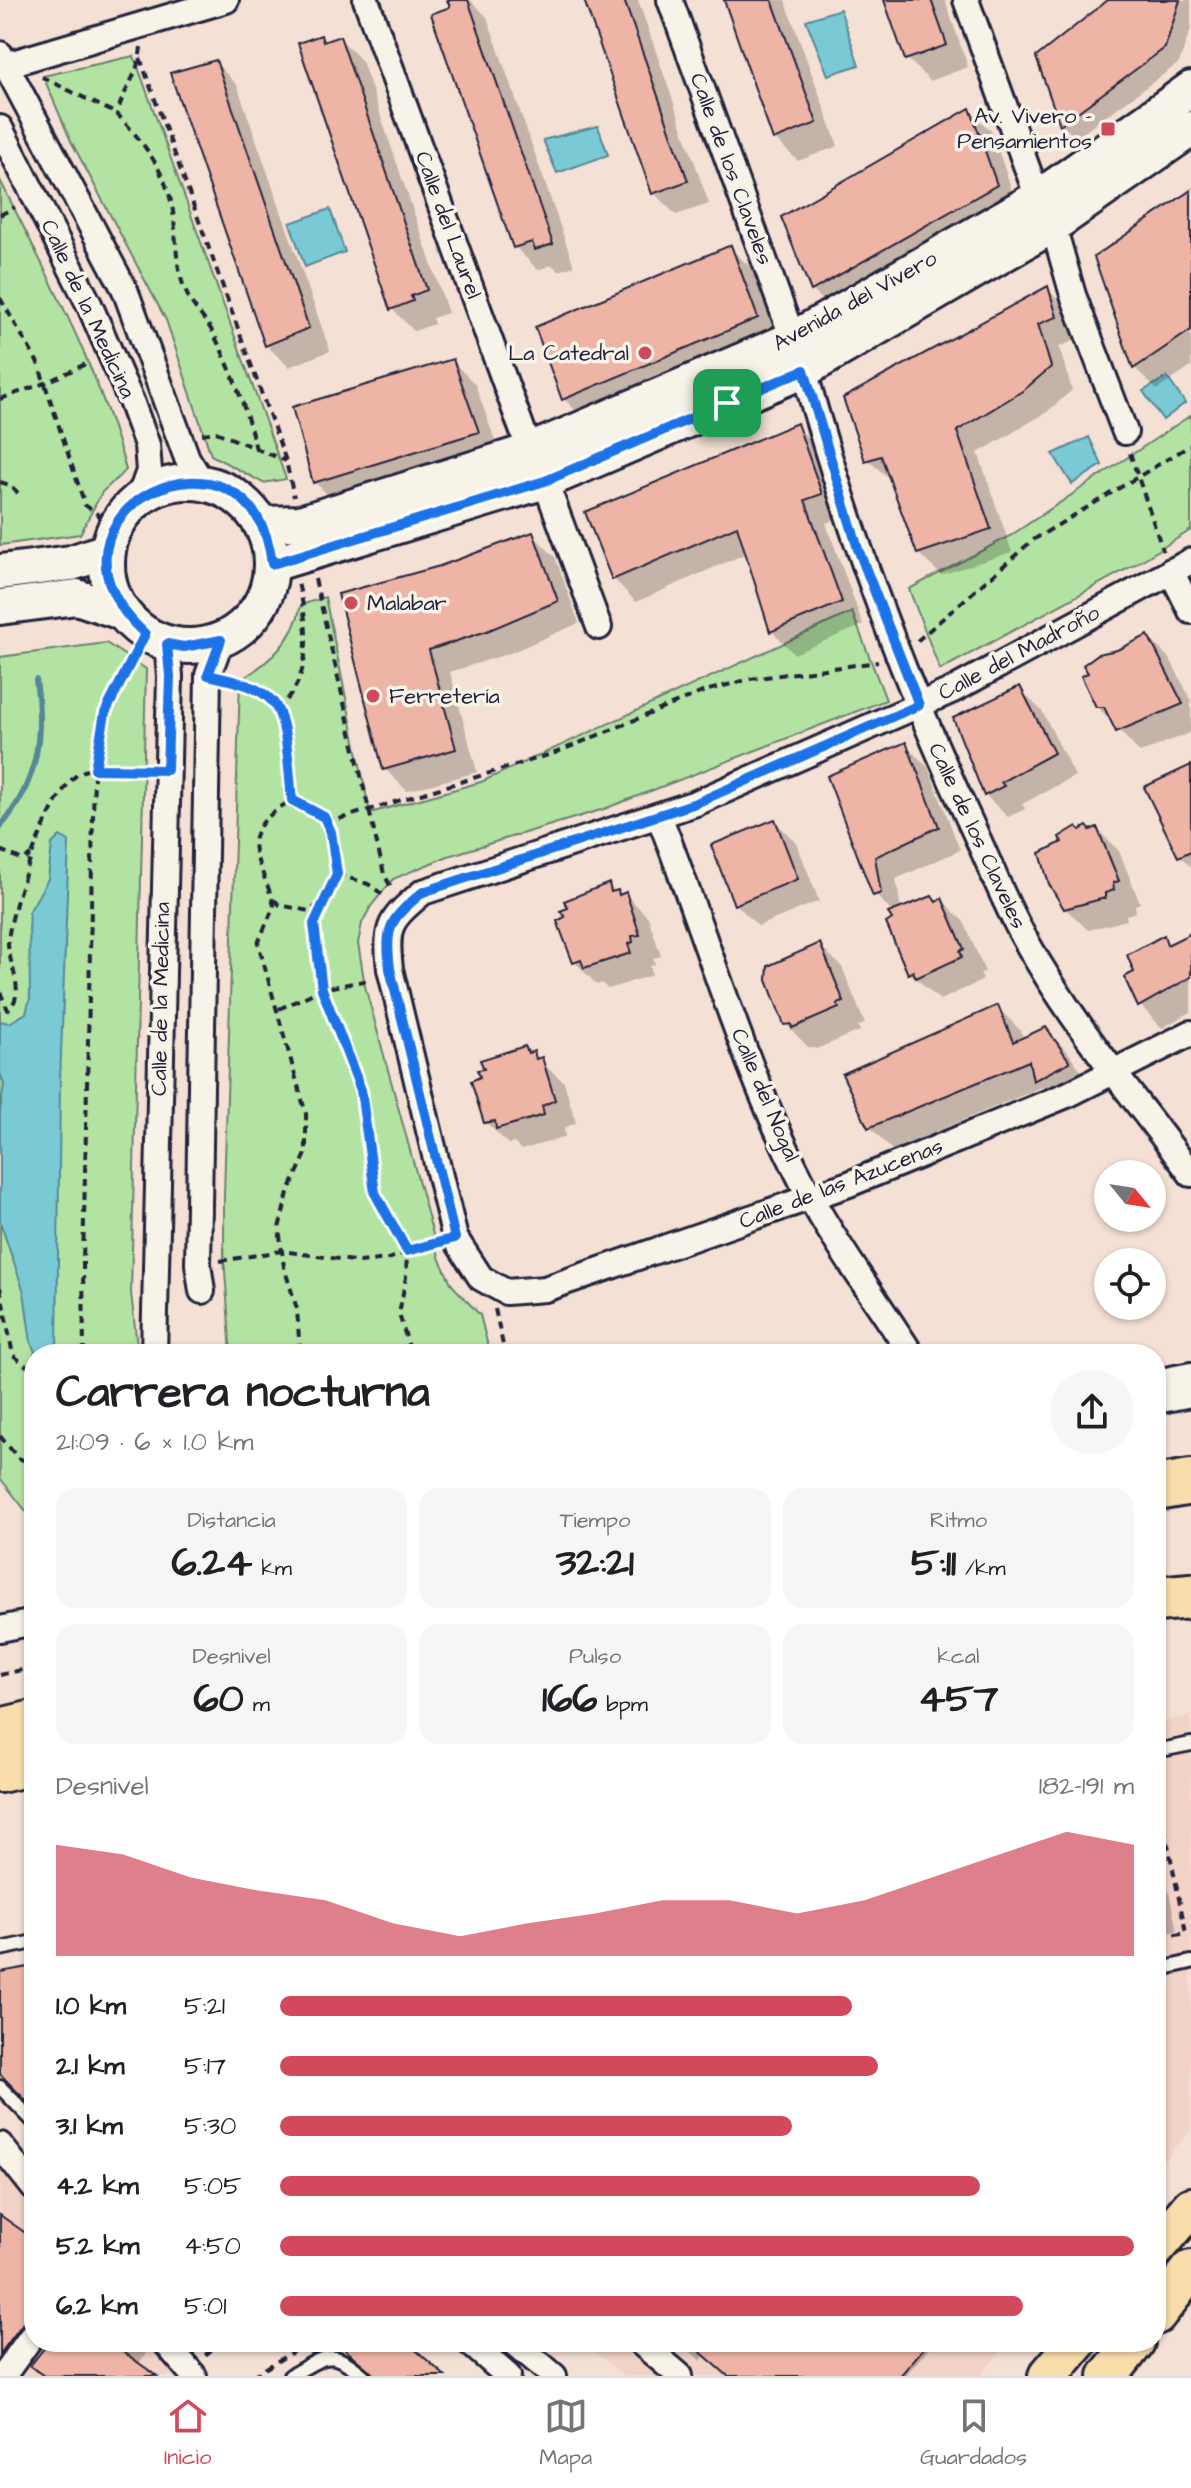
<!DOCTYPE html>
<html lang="es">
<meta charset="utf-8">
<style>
:root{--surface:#fff;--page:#f6f6f6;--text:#202124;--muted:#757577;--line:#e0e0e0;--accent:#d1495b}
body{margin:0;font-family:"Architects Daughter",sans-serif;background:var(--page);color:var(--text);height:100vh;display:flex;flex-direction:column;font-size:30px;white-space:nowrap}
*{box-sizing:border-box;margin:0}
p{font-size:26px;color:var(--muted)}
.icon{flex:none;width:44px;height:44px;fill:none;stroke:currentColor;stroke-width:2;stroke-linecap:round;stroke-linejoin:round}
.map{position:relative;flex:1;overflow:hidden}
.drawer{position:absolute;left:24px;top:1344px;width:1142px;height:1008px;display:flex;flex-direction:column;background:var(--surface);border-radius:32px;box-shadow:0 2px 6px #0004}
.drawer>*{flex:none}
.needle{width:52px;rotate:120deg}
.controls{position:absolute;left:1094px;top:1160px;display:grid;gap:16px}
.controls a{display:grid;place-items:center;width:72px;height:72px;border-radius:50%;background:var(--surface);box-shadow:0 2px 6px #0004;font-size:40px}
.pin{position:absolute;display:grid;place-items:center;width:68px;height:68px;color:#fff;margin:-34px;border-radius:16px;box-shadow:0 4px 12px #0006}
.round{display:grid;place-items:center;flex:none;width:84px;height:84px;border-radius:42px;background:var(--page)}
.summary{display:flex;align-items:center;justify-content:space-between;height:136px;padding:0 32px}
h1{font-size:44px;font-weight:700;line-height:60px}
.stats{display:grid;grid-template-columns:repeat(3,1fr);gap:12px;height:136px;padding:8px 32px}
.stats div{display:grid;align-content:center;border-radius:20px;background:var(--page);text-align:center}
.stats b{font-size:40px;font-weight:700}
.stats small{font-size:22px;font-weight:400}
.stats p{font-size:22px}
.chart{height:224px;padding:16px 32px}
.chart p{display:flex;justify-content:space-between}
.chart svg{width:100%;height:144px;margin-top:8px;fill:var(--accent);opacity:.7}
ul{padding:0 32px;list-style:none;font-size:26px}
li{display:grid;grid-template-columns:128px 96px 1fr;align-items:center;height:60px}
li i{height:20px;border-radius:10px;background:var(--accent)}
.dock{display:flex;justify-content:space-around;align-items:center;height:112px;border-top:2px solid var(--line);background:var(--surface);font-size:22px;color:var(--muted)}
.dock a{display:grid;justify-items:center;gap:4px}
.dock .on{color:var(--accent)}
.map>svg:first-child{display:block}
.built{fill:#f2d3c6}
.green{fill:#b3e3a3;stroke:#6a826f;stroke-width:2}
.water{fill:#7acad5;stroke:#578797;stroke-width:2}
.shadow{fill:#0003}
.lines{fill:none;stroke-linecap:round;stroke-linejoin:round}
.stream{stroke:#578797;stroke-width:6}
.building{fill:#eeb5a7;stroke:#22223b;stroke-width:2}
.lane-casing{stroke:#22223b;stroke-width:18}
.street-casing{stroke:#22223b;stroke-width:30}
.secondary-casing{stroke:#22223b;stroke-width:40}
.primary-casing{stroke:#22223b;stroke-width:44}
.highway-casing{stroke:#22223b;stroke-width:50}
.path{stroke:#22223b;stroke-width:4;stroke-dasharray:8 6;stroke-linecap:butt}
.lane{stroke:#f7f3e8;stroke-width:12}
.street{stroke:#f7f3e8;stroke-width:24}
.secondary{stroke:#f7f3e8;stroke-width:34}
.primary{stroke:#f9ddab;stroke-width:38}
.highway{stroke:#f9ddab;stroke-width:44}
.route-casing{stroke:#fff;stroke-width:16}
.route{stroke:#1a73e8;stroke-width:10}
.poi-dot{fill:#d1495b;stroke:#f7f3e8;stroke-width:3}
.labels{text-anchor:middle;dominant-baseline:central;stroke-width:7;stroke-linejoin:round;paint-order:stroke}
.poi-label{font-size:22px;fill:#22223b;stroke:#f7f3e8;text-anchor:end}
.street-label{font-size:22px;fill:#22223b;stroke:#f7f3e8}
</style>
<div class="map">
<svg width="1191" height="2376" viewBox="0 0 1191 2376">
<rect width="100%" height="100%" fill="#f4e0d4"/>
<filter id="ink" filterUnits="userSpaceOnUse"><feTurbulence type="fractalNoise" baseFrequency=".0125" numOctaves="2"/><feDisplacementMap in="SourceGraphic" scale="16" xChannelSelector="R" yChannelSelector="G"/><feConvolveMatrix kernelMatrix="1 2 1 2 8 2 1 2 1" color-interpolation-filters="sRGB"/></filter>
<g filter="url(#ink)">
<!-- built -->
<g class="built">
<polygon points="1191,1716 1191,2129 1156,2170 1156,1723"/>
<polygon points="0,2155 34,2198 34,2342 148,2342 175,2376 0,2376"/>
<polygon points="584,2342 1009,2342 980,2376 624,2376"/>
</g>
<!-- green -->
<g class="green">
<polygon points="134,56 286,479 263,483 211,455 166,320 71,141 43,76"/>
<path d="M0,180C47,275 98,367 126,470L102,492L80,534L0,545Z"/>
<polygon points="1191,415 1191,530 1136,564 940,670 909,589 1010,536"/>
<path d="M325,597L370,813L481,782L852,612L886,700L604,809L448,856L393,879L371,906L362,923L358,943L365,986L440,1260L452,1285L480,1315L490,1354H231L224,1257V1194L240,680C270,662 294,641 301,605Z"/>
<polygon points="106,643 146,669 131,1293 138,1354 34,1354 34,1521 0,1478 0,657"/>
</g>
<!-- water -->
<g class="water">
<polygon points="840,9 859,65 828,75 806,20"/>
<polygon points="598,126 608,155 557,173 543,140"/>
<polygon points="330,209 345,252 305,267 290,223"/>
<polygon points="1167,377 1185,403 1163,420 1143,391"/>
<polygon points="1089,437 1102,465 1072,484 1053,454"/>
<polygon points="60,836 69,841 60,1080 57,1354 36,1354 31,1343 24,1292 0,1222 0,1112 4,1084 0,1073 0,1021 9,1023 26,1013 30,998 29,912 48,879 52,844"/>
</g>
<!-- shadow -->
<g class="shadow">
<polygon points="449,0 470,0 487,17 574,266 559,271 552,265 538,270 515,247 433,15 453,9"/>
<polygon points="586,0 638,0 709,204 676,215 654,193"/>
<polygon points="726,0 785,0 838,146 798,161 775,139"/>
<polygon points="886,0 945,0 968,67 930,81 907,58"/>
<polygon points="1111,0 1191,0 1191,28 1179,63 1076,138 1061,124"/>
<polygon points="320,37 326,43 340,39 362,61 448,313 432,318 434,324 414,331 391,308"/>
<polygon points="215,62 237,85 330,351 289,367 266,345"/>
<polygon points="970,110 992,132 1018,208 835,312 812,290"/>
<polygon points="1191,192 1191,367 1157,390 1135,368"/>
<polygon points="730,248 753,270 779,341 586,421 564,399"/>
<polygon points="1047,289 1069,311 1078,339 1059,347 1072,390 1047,412 978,453 1012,552 941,575 918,553 892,481 867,459"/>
<polygon points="453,362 475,384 500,455 337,504 315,482"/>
<polygon points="796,426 819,448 843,516 826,523 863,625 794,654 772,631 747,553 636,602 614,579"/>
<polygon points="533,535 555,557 579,623 510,653 450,672 477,772 407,791 385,769 440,568"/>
<polygon points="1148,637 1170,659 1191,700 1191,732 1140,753 1097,706 1117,652"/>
<polygon points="1019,689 1042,711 1075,776 1022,804 1025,809 1008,817 985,795"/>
<polygon points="905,745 928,767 960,850 896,879 901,910 942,900 964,922 985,972 980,973 983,980 940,1000 910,973 889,923 894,920 893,913 875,894 830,777"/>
<polygon points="1191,767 1191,867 1180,856"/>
<polygon points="775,821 797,844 819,901 758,926 736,904"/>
<polygon points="1097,829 1119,851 1140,903 1135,905 1136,912 1126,915 1127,920 1088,930 1065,908 1081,832"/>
<polygon points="608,886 621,896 626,895 648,917 661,956 653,958 655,964 650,966 652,975 608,989 602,983 597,985 575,962"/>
<polygon points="1191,935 1191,1012 1162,1028 1140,1005 1137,973 1164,938 1171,945"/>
<polygon points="819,945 842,967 865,1024 858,1026 860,1031 816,1049 808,1047 786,1024"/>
<polygon points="998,1008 1020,1030 1024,1039 1045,1029 1068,1052 1091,1085 1057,1102 1042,1087 892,1150 870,1127"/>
<polygon points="524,1048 564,1082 576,1123 564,1128 565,1137 521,1150 514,1143 508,1144 486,1122"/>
<polygon points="1156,1830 1177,1931 1156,1935"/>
<polygon points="34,1968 34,2106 0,2070 0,1974"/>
<polygon points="0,2216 34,2240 34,2341 0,2376"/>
<polygon points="51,2342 137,2342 146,2353 138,2365 154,2376 44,2376 33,2365"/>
<polygon points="679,2342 934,2342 905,2376 731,2376 705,2354 701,2361"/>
</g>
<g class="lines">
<!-- stream -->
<path class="stream" d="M0,827C38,783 44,736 36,680"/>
</g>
<!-- building -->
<g class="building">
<polygon points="447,0 468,0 553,244 535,250 532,242 513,248 431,14 450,7"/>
<polygon points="584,0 624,0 688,181 652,194"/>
<polygon points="724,0 772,0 817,123 773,140"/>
<polygon points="884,0 931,0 947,45 905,60"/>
<polygon points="1108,0 1180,0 1165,48 1060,125 1036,57"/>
<polygon points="321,35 323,42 340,36 427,290 411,296 413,301 390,310 298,43"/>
<polygon points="216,60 309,328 265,346 170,73"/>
<polygon points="970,108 997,185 811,291 781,217"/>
<polygon points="1191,190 1191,330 1133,369 1094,257"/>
<polygon points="731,245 758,318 562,400 535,327"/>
<polygon points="1048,286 1057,317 1038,324 1051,367 1024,390 957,431 991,529 917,554 881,456 865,461 843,398"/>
<polygon points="453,359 479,432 313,483 292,407"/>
<polygon points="797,423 822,494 805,500 842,602 770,632 737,526 612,580 585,512"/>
<polygon points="533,532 558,601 487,631 429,650 456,749 383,770 338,594 440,566"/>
<polygon points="1148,635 1183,704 1116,732 1104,707 1096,707 1081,676 1088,673 1083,665 1098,654 1117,650"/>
<polygon points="1020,686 1054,753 1001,782 1004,786 984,796 953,718"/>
<polygon points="906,742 939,827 875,857 881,893 873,896 827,776"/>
<polygon points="1191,765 1191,851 1178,857 1144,787"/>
<polygon points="775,819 798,879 734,905 711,845"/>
<polygon points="1077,826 1080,830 1087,826 1090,830 1097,827 1119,881 1113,883 1114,890 1105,893 1105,898 1064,909 1049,884 1040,853 1062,842 1059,837"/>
<polygon points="609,883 611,892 618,890 619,895 626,892 640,935 632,936 633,942 628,944 631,953 584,968 581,960 573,963 557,921 565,917 560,911 568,908 564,901"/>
<polygon points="932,896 936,902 942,898 964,949 960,951 962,957 916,978 913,971 908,974 886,923 892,919 888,913"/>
<polygon points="1191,933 1191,977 1138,1007 1124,977 1134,972 1127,955 1164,935 1167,945"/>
<polygon points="820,943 844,1002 837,1004 839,1008 792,1028 791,1024 784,1025 767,980 768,966"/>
<polygon points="998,1005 1013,1042 1046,1027 1070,1062 1033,1081 1029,1061 868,1128 842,1074"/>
<polygon points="525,1046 528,1053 534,1051 536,1059 542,1057 555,1100 542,1106 544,1115 496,1129 495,1121 484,1123 471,1081 480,1077 477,1070 484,1069 480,1060"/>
<polygon points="34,1966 34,2008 25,2009 34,2051 34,2109 0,2074 0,1972"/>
<polygon points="0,2215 34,2239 34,2308 0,2354"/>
<polygon points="49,2342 128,2342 122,2351 157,2376 44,2376 30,2366"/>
<polygon points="337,2342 407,2342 445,2376 375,2376"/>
<polygon points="689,2342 929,2342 900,2376 728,2376"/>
</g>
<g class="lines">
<!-- lane casing -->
<g class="lane-casing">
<g id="lane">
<polyline points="1156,1751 1191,1744"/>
<polyline points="0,1949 34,1942"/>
<polyline points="1156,1970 1191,1962"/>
<polyline points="0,2087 34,2122"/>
<path d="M290,2376C326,2356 330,2347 364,2376"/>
</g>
</g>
<!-- street casing -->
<g class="street-casing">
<g id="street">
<polyline points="366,0 530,451"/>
<polyline points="670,0 793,339"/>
<polyline points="966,0 1038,198"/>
<polyline points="0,54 125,290 187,458 201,481"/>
<polyline points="6,65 226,0"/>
<polyline points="0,128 89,304 131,401 147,445 149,471 140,496"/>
<polyline points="1053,225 1073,295 1125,432"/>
<path d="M804,370C847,527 903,679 972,826C990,864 1005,905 1026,941C1072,1024 1135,1098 1191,1174"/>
<polyline points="545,481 599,627"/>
<path d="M1191,561L953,690L696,803L423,892C390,920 385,924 390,969L455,1238L481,1278L506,1292L545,1289L849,1184L1069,1094L1191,1033"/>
<polyline points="1171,571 1191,611"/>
<path d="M659,816C709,942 745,1075 809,1195C839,1250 878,1302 911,1354"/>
<polyline points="202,1291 198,1264 208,675 221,640"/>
<polyline points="154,1354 170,676 167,644"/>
<polyline points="1156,1382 1191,1375"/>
<polyline points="1156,1401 1191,1394"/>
<polyline points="0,1629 34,1622"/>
<polyline points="0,2145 34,2188"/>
<polyline points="165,2342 194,2376"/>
<polyline points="469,2342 508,2376"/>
<polyline points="514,2342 554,2376"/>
<polyline points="640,2342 680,2376"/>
<polyline points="3,2376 34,2333"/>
</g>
</g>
<!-- secondary casing -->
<g class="secondary-casing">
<g id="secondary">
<circle cx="189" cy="564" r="82"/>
<polyline points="262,524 300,523 530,451 793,339 1038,198 1191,89"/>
<polyline points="272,564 545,481 804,370 1053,225 1191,129"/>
<polyline points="0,572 71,563 107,551"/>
<polyline points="0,607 77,597 121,612"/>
</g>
</g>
<!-- primary casing -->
<g class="primary-casing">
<g id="primary">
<polyline points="1156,2248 1191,2207"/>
<polyline points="1156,2315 1191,2270"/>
<polyline points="1048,2376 1077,2342"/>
<polyline points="1108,2376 1135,2342"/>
</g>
</g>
<!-- highway casing -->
<g class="highway-casing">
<g id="highway">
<polyline points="1156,1488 1191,1482"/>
<polyline points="1156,1599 1191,1596"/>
<polyline points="0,1731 34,1723"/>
<polyline points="0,1770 34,1762"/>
</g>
</g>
<!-- path -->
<g class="path">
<path d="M141,47C138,78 124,87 117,114C138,136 158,161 168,191C179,222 172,256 184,287C192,309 204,316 213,333C232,369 246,410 256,449"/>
<polyline points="140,58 286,461 294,497"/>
<polyline points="42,77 117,114"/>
<polyline points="0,215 15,207"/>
<polyline points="0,298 38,363 85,505 112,525"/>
<polyline points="0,399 45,383 90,362"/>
<polyline points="202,434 216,432 286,461"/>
<polyline points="1130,453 1163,551"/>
<polyline points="0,482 10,485 18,493"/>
<polyline points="315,579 384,874 392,889"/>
<polyline points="917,641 1033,540 1191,445"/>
<path d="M229,681C295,700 284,741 292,800C229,837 261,855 274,906L258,943L306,1114V1154L288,1193L279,1228L284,1267L297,1309L300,1354"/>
<path d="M277,710C314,678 309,626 298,583"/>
<polyline points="292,800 324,817 331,832 337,874 314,924 322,989 361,1090 375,1193 407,1251 406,1277 399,1314 411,1354"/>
<polyline points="326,823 555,753 705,691 750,679 878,662"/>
<polyline points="0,850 23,860 31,855"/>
<polyline points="337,874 368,884 385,896"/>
<polyline points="274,900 280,905 309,911 321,903"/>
<path d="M0,992L8,1010C28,992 7,963 8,941C11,906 49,794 78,774C95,763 126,769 145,770"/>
<polyline points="279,1009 322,989 369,980"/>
<polyline points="220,1261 282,1251 360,1262 388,1259 435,1243"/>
<polyline points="0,1287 13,1355 34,1372"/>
<polyline points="495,1309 505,1354"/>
<polyline points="84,1354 83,1263 94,774 105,713 145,635"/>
<polyline points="0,1436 18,1458 34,1464"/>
<polyline points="0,1675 34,1667"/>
<polyline points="1156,1786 1186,1933 1156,1939"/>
<polyline points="958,2342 963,2346"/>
<polyline points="205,2355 222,2342"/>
<polyline points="253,2376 309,2342"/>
</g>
<!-- lane -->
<use href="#lane" class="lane"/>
<!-- street -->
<use href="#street" class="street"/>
<!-- secondary -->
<use href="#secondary" class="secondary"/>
<!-- primary -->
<use href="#primary" class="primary"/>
<!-- highway -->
<use href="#highway" class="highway"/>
</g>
</g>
<g class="lines" filter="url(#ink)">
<!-- route casing -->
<g class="route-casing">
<path id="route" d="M804,370L858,549L919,705L696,803L423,892C390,920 385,924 390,969L455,1238L407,1251L375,1193L361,1090L322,989L314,924L337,874L331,832L324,817L292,800C289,775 288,718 272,701C257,684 228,680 208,675L221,640L184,647L167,644L170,676L167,770L95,769L105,713L145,634C13,512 254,400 272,564L545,481Z"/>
</g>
<!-- route -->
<use href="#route" class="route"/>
</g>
<!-- markers -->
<g class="poi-dot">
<rect x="1100" y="121" width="16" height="16" rx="4"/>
<circle cx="645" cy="353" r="8"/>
<circle cx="351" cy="603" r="8"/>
<circle cx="373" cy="696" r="8"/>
</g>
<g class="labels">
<!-- poi labels -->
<g class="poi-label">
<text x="1092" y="116">Av. Vivero -<tspan x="1092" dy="25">Pensamientos</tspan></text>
<text x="629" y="353">La Catedral</text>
<text x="367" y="603" text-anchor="start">Malabar</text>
<text x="389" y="696" text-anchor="start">Ferretería</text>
</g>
<!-- street labels -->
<g class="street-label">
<text transform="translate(731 169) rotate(70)">Calle de los Claveles</text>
<text transform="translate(448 225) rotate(70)">Calle del Laurel</text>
<text transform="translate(855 301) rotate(-29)">Avenida del Vivero</text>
<text transform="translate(88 309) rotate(65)">Calle de la Medicina</text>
<text transform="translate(1019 653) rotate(-28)">Calle del Madroño</text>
<text transform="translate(977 836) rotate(65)">Calle de los Claveles</text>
<text transform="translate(161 999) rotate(-89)">Calle de la Medicina</text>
<text transform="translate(765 1095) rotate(67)">Calle del Nogal</text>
<text transform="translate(841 1184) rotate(-21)">Calle de las Azucenas</text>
</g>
</g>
</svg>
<div class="controls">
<a><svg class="needle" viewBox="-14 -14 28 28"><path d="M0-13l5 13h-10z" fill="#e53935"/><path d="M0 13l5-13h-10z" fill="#757577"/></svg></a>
<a><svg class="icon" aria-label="locate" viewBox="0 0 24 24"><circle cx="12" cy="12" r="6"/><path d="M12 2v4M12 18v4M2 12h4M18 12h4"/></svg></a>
</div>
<div class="pin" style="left:727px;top:403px;background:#1e9e55"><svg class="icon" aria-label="arrive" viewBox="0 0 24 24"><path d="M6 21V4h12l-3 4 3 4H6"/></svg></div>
<section class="drawer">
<div class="summary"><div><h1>Carrera nocturna</h1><p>21:09 · 6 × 1.0 km</p></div><a class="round"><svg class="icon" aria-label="share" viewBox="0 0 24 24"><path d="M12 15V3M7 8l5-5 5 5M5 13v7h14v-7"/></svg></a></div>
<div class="stats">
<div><p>Distancia</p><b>6.24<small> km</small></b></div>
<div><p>Tiempo</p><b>32:21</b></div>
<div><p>Ritmo</p><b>5:11<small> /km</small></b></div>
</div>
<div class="stats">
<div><p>Desnivel</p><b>60<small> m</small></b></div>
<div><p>Pulso</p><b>166<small> bpm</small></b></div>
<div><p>kcal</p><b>457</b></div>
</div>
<div class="chart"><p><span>Desnivel</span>182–191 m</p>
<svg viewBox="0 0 160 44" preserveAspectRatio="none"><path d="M0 44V10L10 13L20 20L30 24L40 27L50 34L60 38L70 34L80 31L90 27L100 27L110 31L120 27L130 20L140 13L150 6L160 10V44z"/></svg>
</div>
<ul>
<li><b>1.0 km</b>5:21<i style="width:67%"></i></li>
<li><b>2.1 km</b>5:17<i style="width:70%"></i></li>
<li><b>3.1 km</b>5:30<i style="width:60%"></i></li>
<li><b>4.2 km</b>5:05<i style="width:82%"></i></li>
<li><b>5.2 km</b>4:50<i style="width:100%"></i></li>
<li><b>6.2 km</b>5:01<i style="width:87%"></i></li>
</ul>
</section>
</div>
<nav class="dock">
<a class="on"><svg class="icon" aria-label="home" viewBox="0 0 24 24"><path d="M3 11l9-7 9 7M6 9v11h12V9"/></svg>Inicio</a>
<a><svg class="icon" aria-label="map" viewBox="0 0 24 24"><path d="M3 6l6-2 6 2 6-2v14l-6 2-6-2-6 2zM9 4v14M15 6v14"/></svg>Mapa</a>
<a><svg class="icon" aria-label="saved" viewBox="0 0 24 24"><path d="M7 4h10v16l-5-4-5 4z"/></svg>Guardados</a>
</nav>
